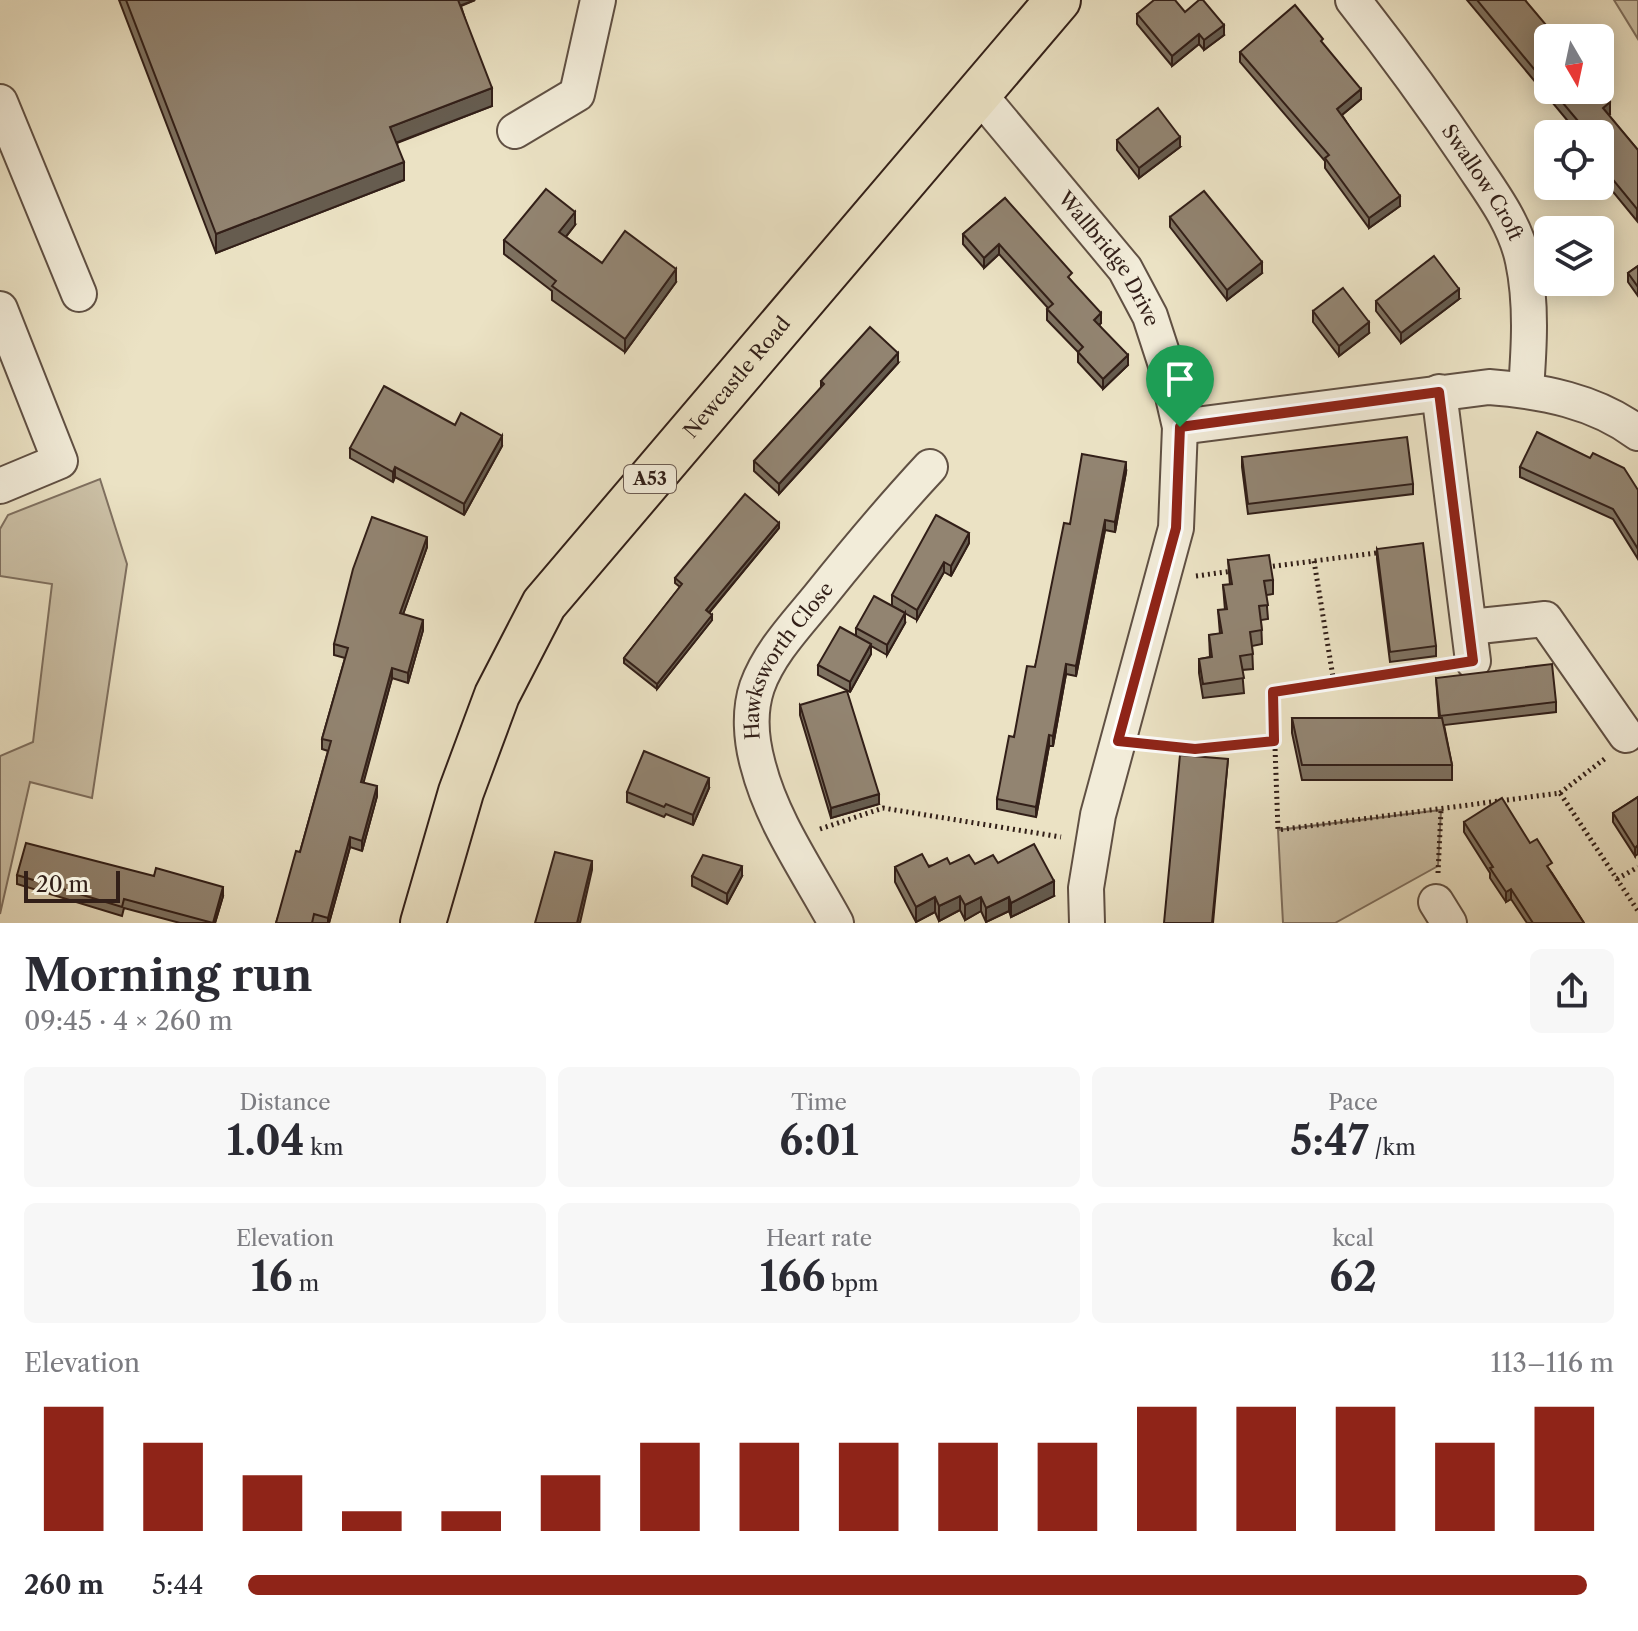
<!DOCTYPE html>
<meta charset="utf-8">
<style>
:root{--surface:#fff;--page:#f7f7f7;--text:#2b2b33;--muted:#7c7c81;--accent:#8f2418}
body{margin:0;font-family:"Libre Caslon Text",serif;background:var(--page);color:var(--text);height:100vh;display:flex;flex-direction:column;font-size:30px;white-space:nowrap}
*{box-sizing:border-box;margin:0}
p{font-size:26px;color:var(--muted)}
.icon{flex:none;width:44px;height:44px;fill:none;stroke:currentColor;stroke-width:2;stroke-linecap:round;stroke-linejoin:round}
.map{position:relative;height:923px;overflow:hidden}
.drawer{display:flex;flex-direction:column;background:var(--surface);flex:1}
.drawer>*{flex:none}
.needle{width:52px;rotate:171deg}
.buttons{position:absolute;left:1534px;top:24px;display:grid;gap:16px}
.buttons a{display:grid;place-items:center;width:80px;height:80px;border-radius:12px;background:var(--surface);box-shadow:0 4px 20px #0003;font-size:40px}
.scale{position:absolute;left:24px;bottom:20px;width:96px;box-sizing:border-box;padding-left:8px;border:4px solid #321f18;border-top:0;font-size:22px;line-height:28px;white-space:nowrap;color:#321f18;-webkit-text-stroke:6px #f2ecd9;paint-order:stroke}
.pin{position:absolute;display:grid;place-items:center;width:68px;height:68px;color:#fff;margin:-82px -34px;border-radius:50% 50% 50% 0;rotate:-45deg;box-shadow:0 0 8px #0007}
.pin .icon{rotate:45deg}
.round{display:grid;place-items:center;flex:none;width:84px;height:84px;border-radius:12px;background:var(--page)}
.summary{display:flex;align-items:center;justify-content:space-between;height:136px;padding:0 24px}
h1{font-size:44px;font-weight:700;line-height:60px}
.stats{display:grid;grid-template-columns:repeat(3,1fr);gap:12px;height:136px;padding:8px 24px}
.stats div{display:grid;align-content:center;border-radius:12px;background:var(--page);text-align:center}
.stats b{font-size:40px;font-weight:700}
.stats small{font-size:22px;font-weight:400}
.stats p{font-size:22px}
.chart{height:224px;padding:16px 24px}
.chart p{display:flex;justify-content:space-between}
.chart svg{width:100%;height:144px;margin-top:8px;stroke:var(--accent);stroke-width:6}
ul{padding:0 24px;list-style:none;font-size:26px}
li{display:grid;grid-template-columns:128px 96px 1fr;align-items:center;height:60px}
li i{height:20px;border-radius:10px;background:var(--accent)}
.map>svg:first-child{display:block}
.green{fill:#ccc1a7;stroke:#7f7060;stroke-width:2}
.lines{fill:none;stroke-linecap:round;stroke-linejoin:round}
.minor-casing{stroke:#605043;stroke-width:38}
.highway-casing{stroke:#321f18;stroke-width:48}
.path{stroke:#321f18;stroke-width:5;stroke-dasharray:2 4;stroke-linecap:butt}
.minor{stroke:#f2ecd9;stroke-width:34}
.highway{stroke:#ebe2c4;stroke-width:44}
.wall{fill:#7e7261;stroke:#321f18;stroke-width:2}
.shaded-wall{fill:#665c4f;stroke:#321f18;stroke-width:2}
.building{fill:#928471;stroke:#321f18;stroke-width:2}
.route-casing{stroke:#fff;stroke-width:16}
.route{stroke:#8f2418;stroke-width:10}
.labels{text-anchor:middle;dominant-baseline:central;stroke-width:6;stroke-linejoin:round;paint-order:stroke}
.shield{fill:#f2ecd9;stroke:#6c5c52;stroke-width:2}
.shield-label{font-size:18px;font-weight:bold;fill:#321f18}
.street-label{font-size:20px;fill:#321f18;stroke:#f2ecd9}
</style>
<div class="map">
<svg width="1638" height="923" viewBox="0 0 1638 923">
<rect width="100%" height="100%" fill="#ebe2c4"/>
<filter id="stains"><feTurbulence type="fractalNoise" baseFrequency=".0025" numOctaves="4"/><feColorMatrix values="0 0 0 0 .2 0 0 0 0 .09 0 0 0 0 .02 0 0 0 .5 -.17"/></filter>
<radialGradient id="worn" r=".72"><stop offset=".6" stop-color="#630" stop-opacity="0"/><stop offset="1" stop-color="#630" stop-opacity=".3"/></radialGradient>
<!-- green -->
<g class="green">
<polygon points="1614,0 1638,0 1638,39"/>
<polygon points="100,479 127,564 92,798 30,782 0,914 0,756 33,742 52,584 0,576 0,529 8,515"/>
<polygon points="1441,810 1438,866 1335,923 1283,923 1278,830"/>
</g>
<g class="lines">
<!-- minor casing -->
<g class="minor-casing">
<g id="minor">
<path id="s1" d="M1353,0C1394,52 1432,104 1469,159C1490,191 1515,222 1523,261C1532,303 1529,348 1526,390"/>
<path id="s2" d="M978,93L1125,269L1150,316L1165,362L1180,427L1176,528L1098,815L1086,888L1087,923"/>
<polyline points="0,102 79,294"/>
<polyline points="515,131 577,94 598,0"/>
<polyline points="0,309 60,461 0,486"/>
<polyline points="1439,392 1473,661"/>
<path d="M1180,427L1489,387C1542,391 1595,401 1638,433"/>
<polyline points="1470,627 1545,619 1626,735"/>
<polyline points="1436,902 1449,923"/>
<path id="s3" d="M836,923C809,873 772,821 758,765C751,740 749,711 757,687C769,653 797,624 819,597C855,552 891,509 930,467"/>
</g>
</g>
<!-- highway casing -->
<g class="highway-casing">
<g id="highway">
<path id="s4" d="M423,923L461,792L497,695L544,604L1058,0"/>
</g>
</g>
<!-- path -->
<g class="path">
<polyline points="1314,561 1334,683"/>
<polyline points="1267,567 1384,552"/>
<polyline points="1196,576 1233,571"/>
<polyline points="1442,666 1273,692 1278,830 1560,793 1638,911"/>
<polyline points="1150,744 1195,749 1274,741"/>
<polyline points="1560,793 1607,757"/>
<polyline points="820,829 883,808 1061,837"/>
<polyline points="1438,873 1441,810"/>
<polyline points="1617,879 1638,867"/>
</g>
<!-- minor -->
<use href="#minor" class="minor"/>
<!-- highway -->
<use href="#highway" class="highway"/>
</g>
<!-- wall -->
<g class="wall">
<polygon points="119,0 475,0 461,6 492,106 397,143 404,180 216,253"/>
<polygon points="1467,0 1525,0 1548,38 1548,90 1600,90 1610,114 1608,115 1638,150 1637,221 1600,176 1600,134 1577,132"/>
<polygon points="1185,12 1224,35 1204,50 1199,44 1172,66 1137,24 1137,14"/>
<polygon points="1323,44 1361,99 1342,115 1400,206 1369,228 1325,168 1325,161 1240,62 1240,52"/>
<polygon points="1117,140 1180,147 1139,178 1117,150"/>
<polygon points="1005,198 1072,282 1101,323 1099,325 1128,365 1103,389 1078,362 1078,352 1047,320 1047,309 1048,308 999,254 984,268 963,244 963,234"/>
<polygon points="1170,217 1262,273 1227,300 1170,227"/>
<polygon points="575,225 566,237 602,263 676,282 625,352 552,300 552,291 504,254 504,240"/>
<polygon points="1638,266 1638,296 1628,282 1628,273"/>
<polygon points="1459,299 1401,343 1376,311 1376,301"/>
<polygon points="1313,311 1369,333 1339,356 1313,322"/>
<polygon points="898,363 779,494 754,471 754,461 821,388 821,381"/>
<polygon points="455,425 502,446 464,515 395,477 393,482 350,458 350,448"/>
<polygon points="1242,457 1413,484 1413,494 1248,514 1242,467"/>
<polygon points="1520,467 1638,490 1638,559 1613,519 1520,477"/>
<polygon points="1126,472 1115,532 1105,530 1076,676 1066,674 1053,746 1049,746 1036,817 997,809 997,799 1014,737 1035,667 1070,524"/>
<polygon points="779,528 709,613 712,620 657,689 624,663 624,658 680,587 675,583 675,578"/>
<polygon points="969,543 951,576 944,572 917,620 892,606 892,595"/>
<polygon points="427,547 403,614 423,630 408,683 392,678 363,782 377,796 362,851 350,847 329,923 276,923 300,852 328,751 322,749 322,739 345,658 334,655 334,644"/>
<polygon points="1377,549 1436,646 1436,656 1390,662 1377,559"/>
<polygon points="1228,560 1273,580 1273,594 1266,595 1268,619 1261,620 1262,644 1252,646 1253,669 1242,670 1244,693 1203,698 1199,673 1199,659 1210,657 1209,635 1220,634 1218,610 1225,610 1223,585 1230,585"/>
<polygon points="905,623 887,655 871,646 871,654 850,692 818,675 818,665 856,636 856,628"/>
<polygon points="1436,678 1556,702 1556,712 1444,725 1452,765 1452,780 1302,780 1292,733 1292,718 1439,718"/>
<polygon points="800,705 879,804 831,818 800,715"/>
<polygon points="709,788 693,825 666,814 664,817 627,802 627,792"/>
<polygon points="1638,797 1635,856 1613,822 1613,813"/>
<polygon points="1464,822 1530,843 1552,873 1584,923 1527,923 1511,899 1506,902 1490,878 1490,873 1464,832"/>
<polygon points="998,863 1054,896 1011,917 1009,911 986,922 981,911 965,920 960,910 939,921 935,912 916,922 895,882 895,867"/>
<polygon points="17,875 223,896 215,923 180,923 124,908 122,916 17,884"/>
<polygon points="692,876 742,876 727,904 692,886"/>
</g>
<!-- shaded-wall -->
<g class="shaded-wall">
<polygon points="454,0 475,0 454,8"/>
<polygon points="1224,25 1224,35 1204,50 1204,40"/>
<polygon points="1199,34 1199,44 1172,66 1172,56"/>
<polygon points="492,88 492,106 390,145 390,127"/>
<polygon points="1361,89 1361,99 1337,119 1337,109"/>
<polygon points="1610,102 1610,114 1603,119 1603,108"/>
<polygon points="1180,137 1180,147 1139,178 1139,168"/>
<polygon points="404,162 404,180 216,253 216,234"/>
<polygon points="1400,196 1400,206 1369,228 1369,218"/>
<polygon points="575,212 575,225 559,245 559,232"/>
<polygon points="999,244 999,254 984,268 984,258"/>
<polygon points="1262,262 1262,273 1227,300 1227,290"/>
<polygon points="676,269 676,282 625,352 625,339"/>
<polygon points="1459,289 1459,299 1401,343 1401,333"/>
<polygon points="1101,313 1101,323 1094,330 1094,320"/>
<polygon points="1369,322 1369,333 1339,356 1339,346"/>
<polygon points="898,353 898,363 779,494 779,484"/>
<polygon points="1128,355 1128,365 1103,389 1103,379"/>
<polygon points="502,436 502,446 464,515 464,504"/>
<polygon points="1126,462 1126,472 1115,532 1115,522"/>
<polygon points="395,467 395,477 393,482 393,472"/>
<polygon points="1105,520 1105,530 1076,676 1076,666"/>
<polygon points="779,523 779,528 706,616 706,610"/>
<polygon points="969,533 969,543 951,576 951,566"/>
<polygon points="427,537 427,547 400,623 400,613"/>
<polygon points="944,562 944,572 917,620 917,610"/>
<polygon points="905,613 905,623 887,655 887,645"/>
<polygon points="712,615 712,620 657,689 657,684"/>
<polygon points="423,620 423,630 408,683 408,673"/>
<polygon points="871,644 871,654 850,692 850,682"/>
<polygon points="1066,664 1066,674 1053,746 1053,736"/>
<polygon points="392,668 392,678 361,792 361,782"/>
<polygon points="1049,735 1049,746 1036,817 1036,807"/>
<polygon points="1228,759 1213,923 1212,923"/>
<polygon points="709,778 709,788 693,825 693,815"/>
<polygon points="377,786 377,796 362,851 362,841"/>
<polygon points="879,794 879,804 831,818 831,808"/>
<polygon points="350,837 350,847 329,923 328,923 328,918"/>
<polygon points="1638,845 1638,854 1635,856 1635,848"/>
<polygon points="592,861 592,870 580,923 577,923"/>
<polygon points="742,866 742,876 727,904 727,894"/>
<polygon points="1054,881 1054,896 1011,917 1011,903"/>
<polygon points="223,887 223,896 215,923 213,923"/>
<polygon points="1511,889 1511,899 1506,902 1506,892"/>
<polygon points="960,896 960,910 939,921 939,906"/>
<polygon points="935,897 935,912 916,922 916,907"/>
<polygon points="981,897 981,911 965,920 965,905"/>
<polygon points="1009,897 1009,911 986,922 986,908"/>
</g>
<!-- building -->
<g class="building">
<polygon points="126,0 458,0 492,88 390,127 404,162 216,234"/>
<polygon points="1154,0 1175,0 1185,12 1199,0 1203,0 1224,25 1204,40 1199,34 1172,56 1137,14"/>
<polygon points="1477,0 1525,0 1557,38 1548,38 1548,86"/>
<polygon points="1295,5 1323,39 1321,41 1361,89 1337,109 1400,196 1369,218 1325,158 1329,155 1240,52"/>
<polygon points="1552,90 1600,90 1610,102 1603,108 1638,150 1638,208 1637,209 1600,164 1600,134 1575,134 1583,127"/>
<polygon points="1158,108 1180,137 1139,168 1117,140"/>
<polygon points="546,189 575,212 559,232 602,263 625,231 676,269 625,339 552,286 556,281 504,240"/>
<polygon points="1204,191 1262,262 1227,290 1170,217"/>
<polygon points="1005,198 1072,273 1068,277 1101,313 1094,320 1128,355 1103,379 1078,352 1083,347 1047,309 1053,304 999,244 984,258 963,234"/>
<polygon points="1434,256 1459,289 1401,333 1376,301"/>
<polygon points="1638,266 1638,287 1628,273"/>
<polygon points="1343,288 1369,322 1339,346 1313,311"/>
<polygon points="870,327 898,353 779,484 754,461 824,384 821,381"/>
<polygon points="384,386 455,425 461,413 502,436 464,504 395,467 393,472 350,448"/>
<polygon points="1537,432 1590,458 1593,453 1624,468 1638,490 1638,549 1613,509 1520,467"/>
<polygon points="1407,437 1413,484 1248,504 1242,457"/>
<polygon points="1082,454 1126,462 1115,522 1105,520 1076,666 1066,664 1053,736 1049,735 1036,807 997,799 1009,736 1014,737 1027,666 1035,667 1064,523 1070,524"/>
<polygon points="745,494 779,523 706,610 712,615 657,684 624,658 682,584 675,578"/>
<polygon points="936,515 969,533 951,566 944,562 917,610 892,595"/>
<polygon points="372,517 427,537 400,613 423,620 408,673 392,668 361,782 377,786 362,841 350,837 328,918 314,914 312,923 276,923 296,851 300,852 331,741 322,739 348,648 334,644 353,569"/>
<polygon points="1423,543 1436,646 1390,652 1377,549"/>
<polygon points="1269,555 1273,580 1264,581 1268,605 1259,606 1262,630 1250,632 1253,654 1240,656 1244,678 1203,684 1199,659 1212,657 1209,635 1222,633 1218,610 1227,609 1223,585 1232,584 1228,560"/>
<polygon points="874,596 905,613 887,645 856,628"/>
<polygon points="840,627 871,644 850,682 818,665"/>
<polygon points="1552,664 1556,702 1440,716 1436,678"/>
<polygon points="847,691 879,794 831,808 800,705"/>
<polygon points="1292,718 1442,718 1452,765 1302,765"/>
<polygon points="644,751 709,778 693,815 666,804 664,807 627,792"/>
<polygon points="1180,755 1228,759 1212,923 1164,923"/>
<polygon points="1638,797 1638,845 1635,848 1613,813"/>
<polygon points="1502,798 1530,843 1537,839 1552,863 1547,866 1584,923 1533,923 1511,889 1506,892 1490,868 1493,867 1464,822"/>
<polygon points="26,843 154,876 156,868 223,887 213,923 124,899 122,907 17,875"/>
<polygon points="1034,844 1054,881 1011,903 1009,897 986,908 981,897 965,905 960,896 939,906 935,897 916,907 895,867 922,854 929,867 947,858 950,864 969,855 975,864 993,855 998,863"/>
<polygon points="555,852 592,861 577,923 535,923"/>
<polygon points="703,855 742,866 727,894 692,876"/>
</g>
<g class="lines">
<!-- route casing -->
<g class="route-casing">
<polygon id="route" points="1439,392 1473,661 1273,692 1274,741 1195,749 1118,741 1176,528 1180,427"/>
</g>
<!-- route -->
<use href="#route" class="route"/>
</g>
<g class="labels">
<!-- shield labels -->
<rect class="shield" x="624" y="465" width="52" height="28" rx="6"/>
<g class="shield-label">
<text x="650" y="479">A53</text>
</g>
<!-- street labels -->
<g class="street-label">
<text stroke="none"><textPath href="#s1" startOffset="224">Swallow Croft</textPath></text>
<text stroke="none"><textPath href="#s2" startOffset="212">Wallbridge Drive</textPath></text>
<text stroke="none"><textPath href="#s4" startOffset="640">Newcastle Road</textPath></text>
<text stroke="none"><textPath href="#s3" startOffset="292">Hawksworth Close</textPath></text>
</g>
</g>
<rect width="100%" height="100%" filter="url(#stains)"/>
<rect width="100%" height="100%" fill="url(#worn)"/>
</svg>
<div class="buttons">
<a><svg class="needle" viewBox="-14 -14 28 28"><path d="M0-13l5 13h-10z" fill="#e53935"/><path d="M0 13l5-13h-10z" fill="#7c7c81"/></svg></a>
<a><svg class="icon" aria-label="locate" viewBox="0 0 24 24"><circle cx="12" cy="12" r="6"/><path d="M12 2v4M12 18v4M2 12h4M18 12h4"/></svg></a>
<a><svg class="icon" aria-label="layers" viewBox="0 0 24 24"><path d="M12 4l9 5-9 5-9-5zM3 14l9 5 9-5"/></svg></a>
</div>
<div class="scale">20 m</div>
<div class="pin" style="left:1180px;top:427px;background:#1e9e55"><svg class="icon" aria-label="arrive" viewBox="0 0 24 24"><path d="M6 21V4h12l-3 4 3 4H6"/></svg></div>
</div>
<section class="drawer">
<div class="summary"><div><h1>Morning run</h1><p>09:45 · 4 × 260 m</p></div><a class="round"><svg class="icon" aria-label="share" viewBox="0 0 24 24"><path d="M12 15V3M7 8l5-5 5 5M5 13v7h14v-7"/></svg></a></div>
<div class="stats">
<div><p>Distance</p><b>1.04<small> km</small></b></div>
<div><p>Time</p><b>6:01</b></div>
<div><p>Pace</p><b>5:47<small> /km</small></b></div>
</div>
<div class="stats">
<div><p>Elevation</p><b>16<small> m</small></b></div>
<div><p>Heart rate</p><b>166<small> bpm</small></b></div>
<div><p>kcal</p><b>62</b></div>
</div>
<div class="chart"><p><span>Elevation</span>113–116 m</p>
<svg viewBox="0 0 160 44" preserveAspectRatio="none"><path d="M5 44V6M15 44V17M25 44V27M35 44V38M45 44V38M55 44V27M65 44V17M75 44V17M85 44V17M95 44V17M105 44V17M115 44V6M125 44V6M135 44V6M145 44V17M155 44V6"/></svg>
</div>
<ul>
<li><b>260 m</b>5:44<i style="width:98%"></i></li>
</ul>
</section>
